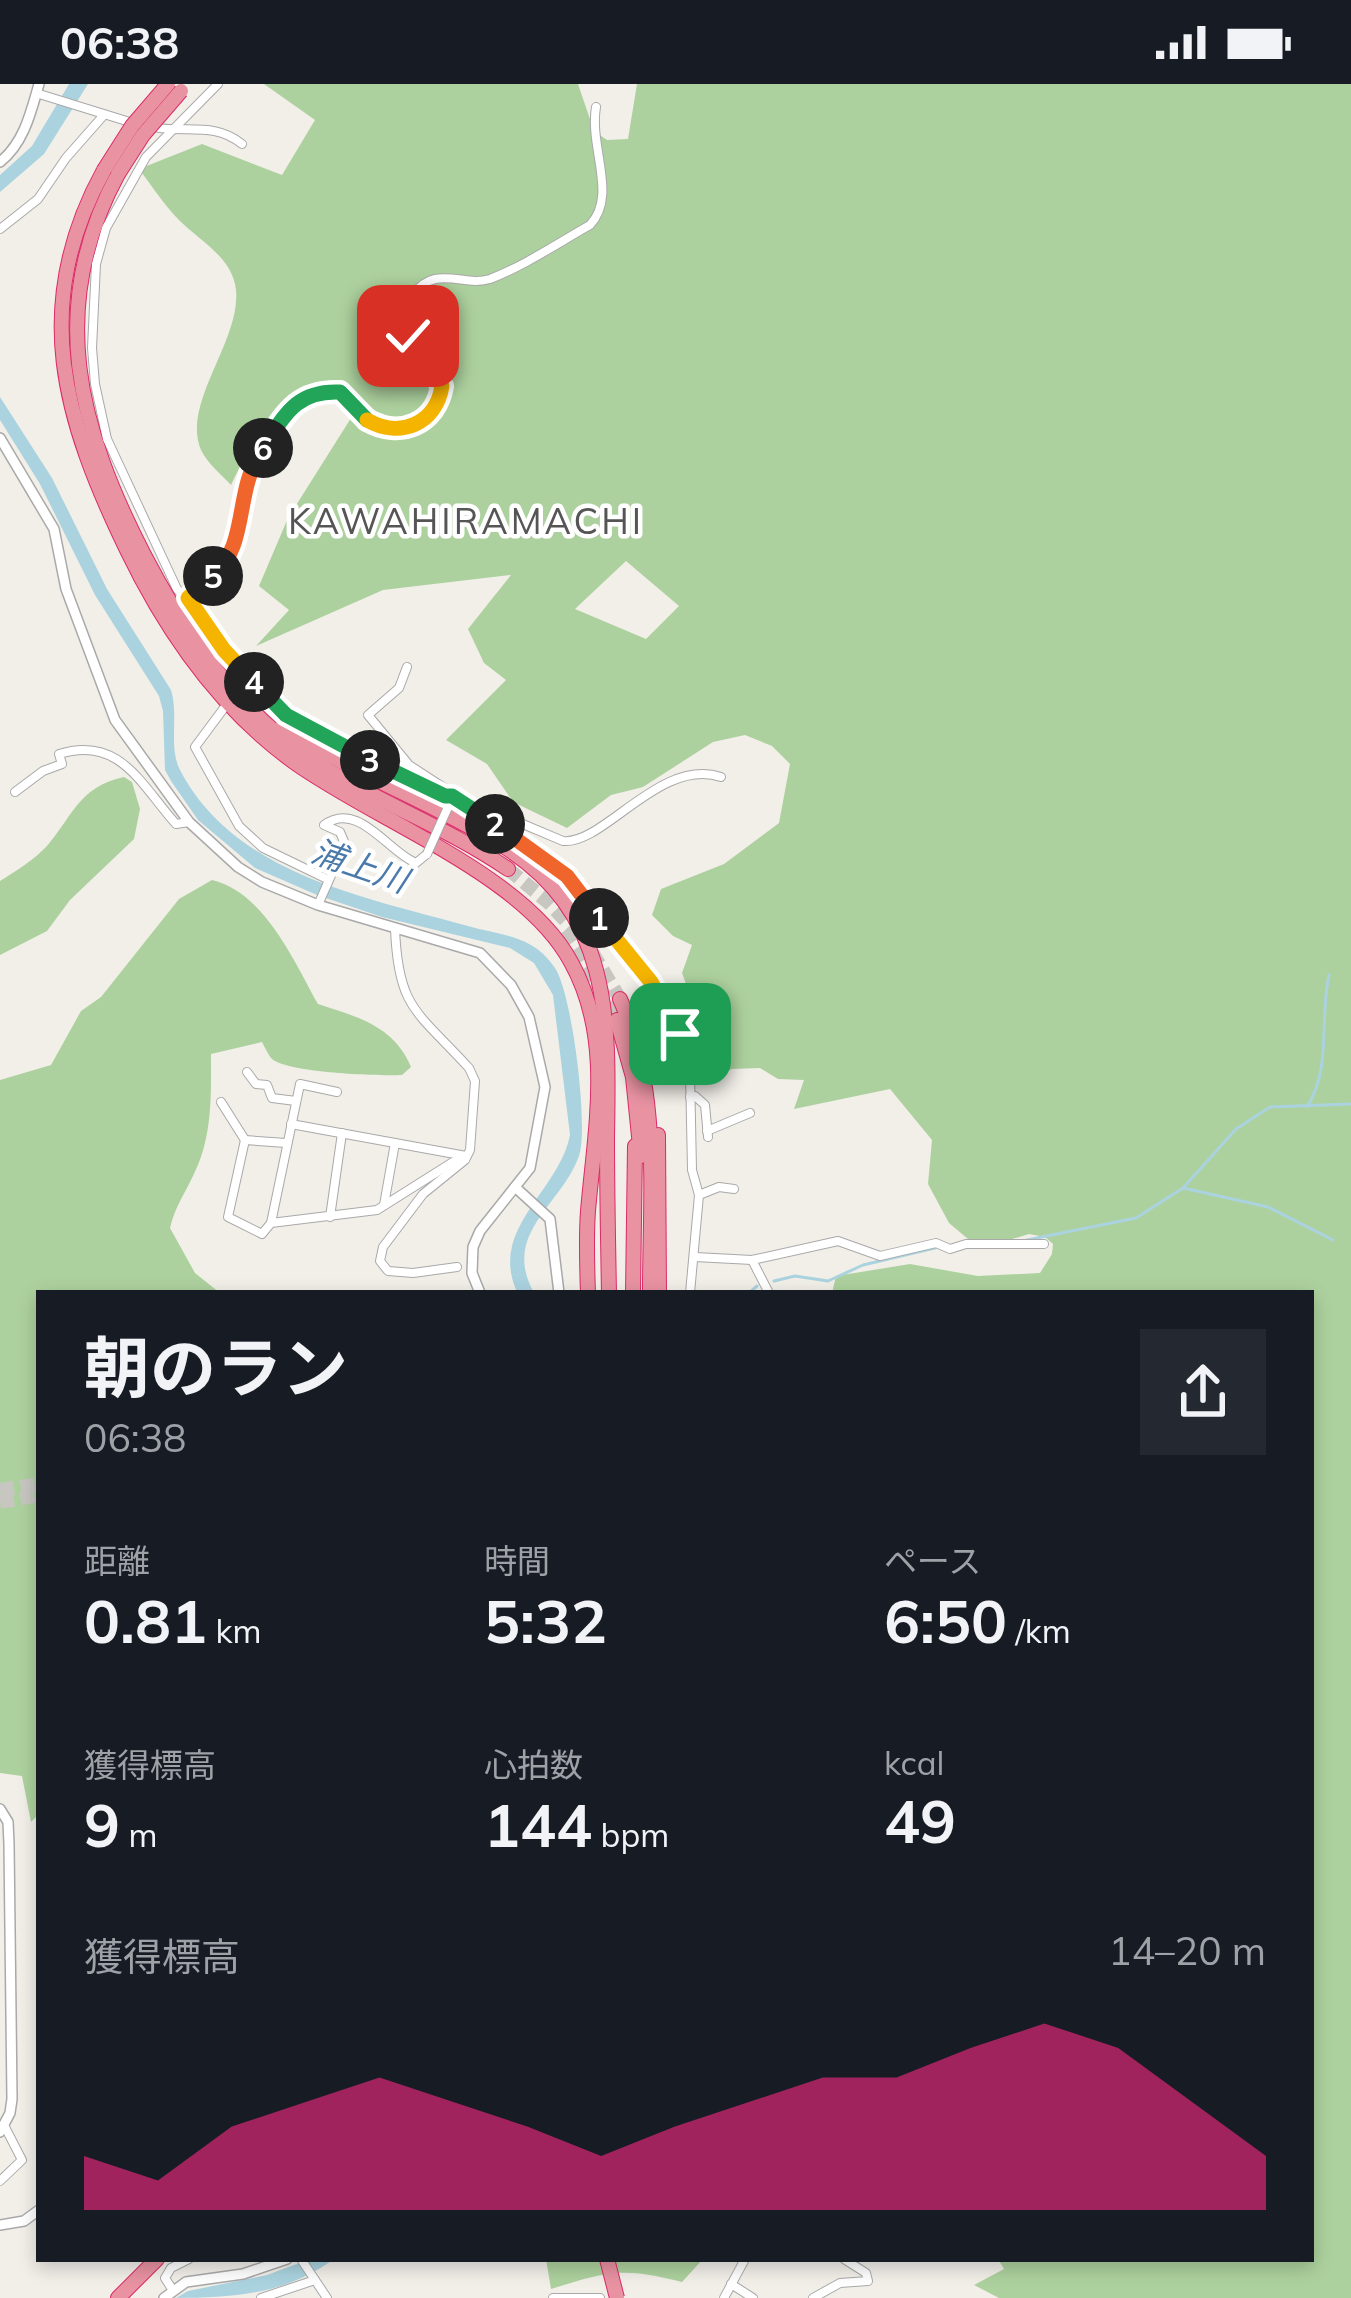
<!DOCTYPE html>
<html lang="ja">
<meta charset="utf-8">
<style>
:root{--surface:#171b24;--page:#242831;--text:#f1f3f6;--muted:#9ea1a6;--accent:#db2777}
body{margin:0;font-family:Mulish,"Noto Sans JP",sans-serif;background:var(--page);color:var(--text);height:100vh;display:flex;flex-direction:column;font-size:45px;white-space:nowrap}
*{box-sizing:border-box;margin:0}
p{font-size:39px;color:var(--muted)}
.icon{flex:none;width:66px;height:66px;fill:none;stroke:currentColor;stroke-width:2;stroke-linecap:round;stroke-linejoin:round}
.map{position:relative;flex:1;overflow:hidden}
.side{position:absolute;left:36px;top:1206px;width:1278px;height:972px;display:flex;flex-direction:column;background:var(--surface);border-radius:0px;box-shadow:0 6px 18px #0003}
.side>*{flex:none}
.pin{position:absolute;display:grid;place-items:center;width:102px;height:102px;color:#fff;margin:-51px;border-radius:24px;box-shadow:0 6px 18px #0006}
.km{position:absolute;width:60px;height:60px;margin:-30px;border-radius:50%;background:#222;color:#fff;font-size:33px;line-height:60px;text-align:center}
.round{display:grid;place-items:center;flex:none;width:126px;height:126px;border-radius:0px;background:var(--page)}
.summary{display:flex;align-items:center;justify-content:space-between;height:204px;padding:0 48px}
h1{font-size:66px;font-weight:700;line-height:90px}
.stats{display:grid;grid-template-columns:repeat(3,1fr);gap:18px;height:204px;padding:12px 48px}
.stats div{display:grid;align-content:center}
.stats b{font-size:60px;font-weight:700}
.stats small{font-size:33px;font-weight:400}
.stats p{font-size:33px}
.chart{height:336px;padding:24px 48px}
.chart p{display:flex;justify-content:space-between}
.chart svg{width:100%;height:216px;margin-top:12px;fill:var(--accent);opacity:.7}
.status{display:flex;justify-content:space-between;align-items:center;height:84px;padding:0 60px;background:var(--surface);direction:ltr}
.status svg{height:33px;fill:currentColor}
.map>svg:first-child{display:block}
.forest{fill:#add19e;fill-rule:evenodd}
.water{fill:#aad3df}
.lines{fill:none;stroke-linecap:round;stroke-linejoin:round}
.stream{stroke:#aad3df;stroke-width:3}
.motorway-tunnel{stroke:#c8c6c1;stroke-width:14;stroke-dasharray:14 7;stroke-linecap:butt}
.minor-casing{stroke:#a9a9a9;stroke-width:10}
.tertiary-casing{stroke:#a9a9a9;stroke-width:12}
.motorway-casing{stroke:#dc2a67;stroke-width:16}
.minor{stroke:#fff;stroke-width:8}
.tertiary{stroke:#fff;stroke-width:9}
.motorway{stroke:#e892a2;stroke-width:14}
.minor-bridge-casing{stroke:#a9a9a9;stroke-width:10;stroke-linecap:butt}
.motorway-bridge-casing{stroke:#dc2a67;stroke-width:16;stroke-linecap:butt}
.minor-bridge{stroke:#fff;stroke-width:8}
.motorway-bridge{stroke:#e892a2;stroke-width:14}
.split-1-casing{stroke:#fff;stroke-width:24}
.split-2-casing{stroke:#fff;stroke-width:24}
.split-3-casing{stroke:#fff;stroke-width:24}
.split-4-casing{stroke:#fff;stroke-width:24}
.split-5-casing{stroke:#fff;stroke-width:24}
.split-6-casing{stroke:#fff;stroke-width:24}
.split-7-casing{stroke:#fff;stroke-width:24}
.split-8-casing{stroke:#fff;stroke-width:24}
.split-1{stroke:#f5b400;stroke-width:15}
.split-2{stroke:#f0652b;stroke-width:15}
.split-3{stroke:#22a559;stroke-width:15}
.split-4{stroke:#22a559;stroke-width:15}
.split-5{stroke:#f5b400;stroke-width:15}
.split-6{stroke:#f0652b;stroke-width:15}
.split-7{stroke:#22a559;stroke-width:15}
.split-8{stroke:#f5b400;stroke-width:15}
.labels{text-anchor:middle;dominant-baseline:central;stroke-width:9;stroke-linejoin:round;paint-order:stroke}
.water-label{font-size:33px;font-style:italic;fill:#4a7aab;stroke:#fff}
.quarter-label{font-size:36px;letter-spacing:3px;fill:#555;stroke:#fff}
</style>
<div class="status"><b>06:38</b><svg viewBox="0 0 49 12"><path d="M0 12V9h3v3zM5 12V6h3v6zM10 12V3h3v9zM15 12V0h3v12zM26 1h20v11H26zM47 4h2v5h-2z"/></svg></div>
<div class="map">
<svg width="1351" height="2214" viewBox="0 0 1351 2214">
<rect width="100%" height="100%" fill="#f2efe9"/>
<!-- forest -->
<g class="forest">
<path d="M264,0H578L594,47L607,56L628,55L637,0H1351V2214H999L974,2201L1004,2185L998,2175H1311V1209H832L836,1192L910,1180L978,1192L1040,1189L1052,1170L1053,1160L1045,1153L1029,1150L1009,1156L968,1155L949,1139L928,1100L932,1056L890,1005L794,1025L804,996L778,995L760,984L732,985L698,1001L708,960L682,889L692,861L673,852L652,831L661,805L724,780L779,739L790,680L772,662L745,651L713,658L643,703L611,711L567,744L513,718L487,680L446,656L506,596L484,579L468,545L511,491L383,506L256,562L289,526L259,502L288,434L363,315L335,301L302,303L245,372L231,401C222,391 207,379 201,366C181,319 241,257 236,206C233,174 200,157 179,136C164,121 152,102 139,85L202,60L282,91L315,36ZM626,477L679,522L646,555L575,525Z"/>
<path d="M124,693L132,698L140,725L134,755L70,816L47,847L0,871V797C16,787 34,776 47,762C74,730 79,703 124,693Z"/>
<path d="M212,796C264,808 294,877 318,920C358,933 394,942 411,983L402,991C378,992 289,989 272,975C269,972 264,962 262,958L211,970C211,1011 213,1053 193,1092C184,1111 175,1123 170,1144L195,1189L220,1209H39V1730L31,1738L22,1692L0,1689V996L51,981L81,927L101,913L179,815Z"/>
<path d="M546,2175H703L682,2198C622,2183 609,2187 551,2205Z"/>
</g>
<!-- water -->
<g class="water">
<polygon points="69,0 88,0 44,70 0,108 0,91 32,62"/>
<path d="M0,313L52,394L107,505L171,606C179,632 168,663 180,686C235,791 365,813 468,842C503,852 533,851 555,884C572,909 589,1043 579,1072C561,1122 501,1149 534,1209L517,1208C488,1144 559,1108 570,1051L553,911L534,879L510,864L382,833L317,811L255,784L198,736L171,697L165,686L163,627L159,612L95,511L40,400L0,336Z"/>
<path d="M310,2175H334C286,2210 233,2214 176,2214L188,2207L267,2191Z"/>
</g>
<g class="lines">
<!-- stream -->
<g class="stream">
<path d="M1307,1023C1332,983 1319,936 1329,891"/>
<polyline points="1183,1104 1268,1123 1333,1156"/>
<polyline points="1027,1156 1136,1134 1183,1104 1236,1045 1270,1023 1351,1020"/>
<polyline points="774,1197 795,1192 828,1197 863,1181 935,1164"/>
<polyline points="749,1209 757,1202"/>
</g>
<!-- motorway-tunnel -->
<g class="motorway-tunnel">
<polyline points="508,785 548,818 579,851"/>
<polyline points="563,848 595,894 617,936"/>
<polyline points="592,868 620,915"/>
<polyline points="0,1406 39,1400"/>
<polyline points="0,1418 39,1411"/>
</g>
<!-- minor casing -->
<g class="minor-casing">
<g id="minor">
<path d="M218,0L146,73L106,144L96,180L92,264L95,300L107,355L177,505L207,538L225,566L275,622L312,647L445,713L473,719L563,757C604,761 660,673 721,693"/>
<polyline points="36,9 133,39"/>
<path d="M147,42C182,51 213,36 242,60"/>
<polyline points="0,145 38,115 66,74 103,32"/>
<path d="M187,514C201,502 220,490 230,475C240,459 237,437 240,419C246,388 274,330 303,314C315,307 326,308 340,308C362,332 391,362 423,335C435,325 440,317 442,301C427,274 389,243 413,211C418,204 426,197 435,195C454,191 471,201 490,195C524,182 558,159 590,141C618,111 589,64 596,23"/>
<polyline points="407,583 399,604 368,631 409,681 446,705 465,722 528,760 567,792 651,899 664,921 679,949 690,988 692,1086 699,1111 690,1209"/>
<polyline points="224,624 195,663 239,742 263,764 327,795"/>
<path d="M15,708L43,687L62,680L59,670C120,651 141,701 176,740L189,738"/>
<path d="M318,821L345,760L340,748L324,741C358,716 387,767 416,779L427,770"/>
<polyline points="247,988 256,1000 267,1001 272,1014 296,1017"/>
<polyline points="690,1013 695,1012 705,1021 708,1053"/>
<polyline points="221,1018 245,1056"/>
<polyline points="291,1040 466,1072"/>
<polyline points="707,1047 750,1029"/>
<path d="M286,1059L245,1056L228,1133L262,1150L271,1139L377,1126L453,1078L466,1074L470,1066L475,997L469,984C417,927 398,925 395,844"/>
<polyline points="699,1111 719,1103 734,1105"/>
<polyline points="384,1121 395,1059"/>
<polyline points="330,1133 342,1049"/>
<polyline points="271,1139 300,1000 337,1008"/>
<polyline points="695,1173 752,1176 838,1157 880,1172 936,1159 950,1165 966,1160 1044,1160"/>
<polyline points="752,1176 769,1209"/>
<polyline points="457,1183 413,1189 388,1187 380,1177 383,1163 423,1110 465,1076"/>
<polyline points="0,2097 22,2076 5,2043"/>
<polyline points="301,2175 327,2214"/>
<polyline points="731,2200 753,2214"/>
<polyline points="172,2205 165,2194 171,2184 189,2175"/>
<polyline points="261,2214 315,2196"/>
<polyline points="553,2214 600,2214"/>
<polyline points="724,2214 745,2175"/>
<polyline points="813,2214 840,2199 868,2197 866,2189 844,2175"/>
</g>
</g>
<!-- tertiary casing -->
<g class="tertiary-casing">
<g id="tertiary">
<path d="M0,78C24,59 31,28 39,0"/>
<polyline points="0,354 54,445 66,505 115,636 189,738 238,783 262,798 318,821 480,869 511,901 529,933 545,1003 530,1084 480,1147 473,1163 472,1189 480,1209"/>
<polyline points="515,1103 550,1135 559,1209"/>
<polyline points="0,1725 8,1738 9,1760 12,2015 10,2029 0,2048"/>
<polyline points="0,2141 24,2137 39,2126"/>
<polyline points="164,2214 186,2198 243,2190 287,2175"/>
</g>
</g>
<!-- motorway casing -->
<g class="motorway-casing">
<g id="motorway">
<path d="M104,86C29,222 64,336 127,466C167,549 219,624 294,678C376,737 524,790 571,878C614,955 595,1044 588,1127C586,1154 587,1182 588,1209"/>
<path d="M118,90C46,223 78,343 144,471C179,538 221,603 280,652C349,709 435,735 508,785"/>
<path d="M282,642C351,689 429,717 500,760C613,828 609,937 607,1053C607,1105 608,1157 609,1209"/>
<path d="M620,915C661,1007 650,1111 650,1209"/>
<polyline points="617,936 633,993 641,1072"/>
<polyline points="658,1051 659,1209"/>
<polyline points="633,1209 635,1062"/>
<polyline points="118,2214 157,2175"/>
</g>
</g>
<!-- minor -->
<use href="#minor" class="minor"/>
<!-- tertiary -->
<use href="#tertiary" class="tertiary"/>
<!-- motorway -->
<use href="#motorway" class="motorway"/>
<!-- minor-bridge casing -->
<g class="minor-bridge-casing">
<polyline id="minor-bridge" points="427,770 453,712"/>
</g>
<!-- motorway-bridge casing -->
<g class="motorway-bridge-casing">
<g id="motorway-bridge">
<polyline points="104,86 132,42 168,0"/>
<polyline points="118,90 143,51 181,7"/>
<polyline points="607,2175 617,2214"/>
</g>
</g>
<!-- minor-bridge -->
<use href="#minor-bridge" class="minor-bridge"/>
<!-- motorway-bridge -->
<use href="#motorway-bridge" class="motorway-bridge"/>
</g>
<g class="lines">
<!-- split-1 casing -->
<g class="split-1-casing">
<polyline id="split-1" points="599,834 651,898 680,950"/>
</g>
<!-- split-2 casing -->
<g class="split-2-casing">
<polyline id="split-2" points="495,740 567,792 599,834"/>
</g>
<!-- split-3 casing -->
<g class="split-3-casing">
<polyline id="split-3" points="370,676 445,712 452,712 495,740"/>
</g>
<!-- split-4 casing -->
<g class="split-4-casing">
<polyline id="split-4" points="254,598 286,631 370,676"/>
</g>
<!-- split-5 casing -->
<g class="split-5-casing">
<polyline id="split-5" points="213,492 188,514 224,566 254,598"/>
</g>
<!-- split-6 casing -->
<g class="split-6-casing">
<path id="split-6" d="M213,492C250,459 233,408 263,364"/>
</g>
<!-- split-7 casing -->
<g class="split-7-casing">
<path id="split-7" d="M263,364C285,331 296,306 340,308L367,336"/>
</g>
<!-- split-8 casing -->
<g class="split-8-casing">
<path id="split-8" d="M367,336C400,355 436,340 442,302L408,252"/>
</g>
<!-- split-1 -->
<use href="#split-1" class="split-1"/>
<!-- split-2 -->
<use href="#split-2" class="split-2"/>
<!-- split-3 -->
<use href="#split-3" class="split-3"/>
<!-- split-4 -->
<use href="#split-4" class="split-4"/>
<!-- split-5 -->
<use href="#split-5" class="split-5"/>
<!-- split-6 -->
<use href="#split-6" class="split-6"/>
<!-- split-7 -->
<use href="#split-7" class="split-7"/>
<!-- split-8 -->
<use href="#split-8" class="split-8"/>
</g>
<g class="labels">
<!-- water labels -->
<g class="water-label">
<text transform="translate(360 781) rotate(19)">浦上川</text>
</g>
<!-- quarter labels -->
<g class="quarter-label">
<text x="466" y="436">KAWAHIRAMACHI</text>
</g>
</g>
</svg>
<div class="pin" style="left:680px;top:950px;background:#1e9e55"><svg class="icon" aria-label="arrive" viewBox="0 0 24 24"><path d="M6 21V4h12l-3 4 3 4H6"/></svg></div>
<div class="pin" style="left:408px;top:252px;background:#d93025"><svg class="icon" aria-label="check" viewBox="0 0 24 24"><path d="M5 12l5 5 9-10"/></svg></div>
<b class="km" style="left:599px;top:834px">1</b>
<b class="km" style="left:495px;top:740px">2</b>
<b class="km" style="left:370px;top:676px">3</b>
<b class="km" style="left:254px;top:598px">4</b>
<b class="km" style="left:213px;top:492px">5</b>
<b class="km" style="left:263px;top:364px">6</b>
<section class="side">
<div class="summary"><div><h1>朝のラン</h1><p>06:38</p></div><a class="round"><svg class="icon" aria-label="share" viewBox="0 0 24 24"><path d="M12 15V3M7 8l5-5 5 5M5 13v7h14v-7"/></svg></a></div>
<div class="stats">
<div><p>距離</p><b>0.81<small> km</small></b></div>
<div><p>時間</p><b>5:32</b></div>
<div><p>ペース</p><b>6:50<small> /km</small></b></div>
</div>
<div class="stats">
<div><p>獲得標高</p><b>9<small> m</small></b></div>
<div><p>心拍数</p><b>144<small> bpm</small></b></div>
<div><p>kcal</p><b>49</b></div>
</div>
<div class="chart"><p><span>獲得標高</span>14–20 m</p>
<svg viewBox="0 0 160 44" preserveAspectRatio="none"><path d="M0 44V33L10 38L20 27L30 22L40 17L50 22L60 27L70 33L80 27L90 22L100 17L110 17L120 11L130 6L140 11L150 22L160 33V44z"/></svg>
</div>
</section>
</div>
